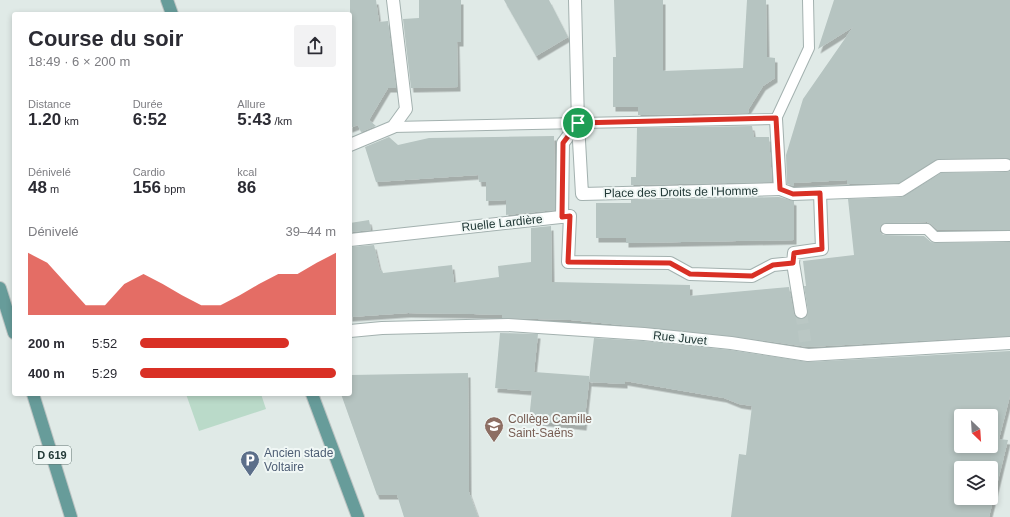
<!DOCTYPE html>
<html lang="fr">
<meta charset="utf-8">
<style>
:root{--surface:#fff;--page:#f2f2f3;--text:#2b2b33;--muted:#7c7c81;--accent:#d93025}
body{margin:0;font-family:Arial,sans-serif;background:var(--page);color:var(--text);height:100vh;display:flex;flex-direction:column;font-size:15px;white-space:nowrap}
*{box-sizing:border-box;margin:0}
p{font-size:13px;color:var(--muted)}
.icon{flex:none;width:22px;height:22px;fill:none;stroke:currentColor;stroke-width:2;stroke-linecap:round;stroke-linejoin:round}
.map{position:relative;flex:1;overflow:hidden}
.details{position:absolute;left:12px;top:12px;width:340px;height:384px;display:flex;flex-direction:column;background:var(--surface);border-radius:4px;box-shadow:0 2px 6px #0003}
.details>*{flex:none}
.needle{width:26px;rotate:155deg}
.buttons{position:absolute;left:954px;top:409px;display:grid;gap:8px}
.buttons a{display:grid;place-items:center;width:44px;height:44px;border-radius:4px;background:var(--surface);box-shadow:0 2px 6px #0003;font-size:20px}
.pin{position:absolute;display:grid;place-items:center;width:34px;height:34px;color:#fff;margin:-17px;border:2px solid #fff;border-radius:50%;box-shadow:0 1px 4px #0007}
.round{display:grid;place-items:center;flex:none;width:42px;height:42px;border-radius:4px;background:var(--page)}
.headline{display:flex;align-items:center;justify-content:space-between;height:68px;padding:0 16px}
h1{font-size:22px;font-weight:700;line-height:30px}
.metrics{display:grid;grid-template-columns:repeat(3,1fr);gap:6px;height:68px;padding:4px 16px}
.metrics div{display:grid;align-content:center}
.metrics b{font-size:17px;font-weight:700}
.metrics small{font-size:11px;font-weight:400}
.metrics p{font-size:11px}
.chart{height:112px;padding:8px 16px}
.chart p{display:flex;justify-content:space-between}
.chart svg{width:100%;height:72px;margin-top:4px;fill:var(--accent);opacity:.7}
ul{padding:0 16px;list-style:none;font-size:13px}
li{display:grid;grid-template-columns:64px 48px 1fr;align-items:center;height:30px}
li i{height:10px;border-radius:5px;background:var(--accent)}
.map>svg:first-child{display:block}
.green{fill:#badac9}
.building{fill:#b6c4c1;fill-rule:evenodd;filter:url(#shadow)}
.lines{fill:none;stroke-linecap:round;stroke-linejoin:round}
.street-tunnel{stroke:#bac7c4;stroke-width:12;stroke-dasharray:12 6;stroke-linecap:butt}
.lane-casing{stroke:#a3b1af;stroke-width:12}
.street-casing{stroke:#a3b1af;stroke-width:14}
.primary-casing{stroke:#bdc4c3;stroke-width:14}
.lane{stroke:#fff;stroke-width:10}
.street{stroke:#fff;stroke-width:12}
.primary{stroke:#679c9a;stroke-width:12}
.route-casing{stroke:#fff;stroke-width:8}
.route{stroke:#d93025;stroke-width:5}
.labels{text-anchor:middle;dominant-baseline:central;stroke-width:4;stroke-linejoin:round;paint-order:stroke}
.shield{fill:#f0f7f5;stroke:#607270;stroke-width:1}
.shield-label{font-size:11px;font-weight:bold;fill:#223937}
.street-label{font-size:12px;fill:#223937;stroke:#f0f7f5}
.education-label{font-size:12px;fill:#785e54;stroke:#f0f7f5;text-anchor:start}
.service-label{font-size:12px;fill:#4e5e75;stroke:#f0f7f5;text-anchor:start}
</style>
<div class="map">
<svg width="1010" height="517" viewBox="0 0 1010 517">
<defs>
<filter id="shadow"><feDropShadow dx="2.5" dy="4.5" stdDeviation="0" flood-color="#0004"/></filter>
</defs>
<rect width="100%" height="100%" fill="#e0eae7"/>
<!-- green -->
<polygon class="green" points="186,394 261,394 266,409 199,431"/>
<!-- building -->
<g class="building">
<polygon points="350,0 376,0 379,22 388,21 396,88 388,88 369,120 376,126 361,132 358,125 350,128"/>
<polygon points="419,0 461,0 461,42 457,42 458,87 411,88 403,19 419,18"/>
<polygon points="504,0 549,0 568,37 536,56"/>
<polygon points="614,0 663,0 663,71 743,68 747,0 766,0 767,57 775,58 775,78 763,86 748,110 749,113 638,115 638,107 613,107 613,57 616,57"/>
<polygon points="834,0 1010,0 1010,159 1006,158 938,159 899,183 847,184 847,180 794,183 794,186 787,184 786,155 803,99 853,27 818,49"/>
<polygon points="752,126 754,137 769,137 772,182 631,185 631,177 636,177 637,128"/>
<polygon points="554,136 555,210 506,215 506,200 486,201 486,182 479,182 478,175 376,182 365,147 389,137 398,145 429,138"/>
<polygon points="1010,171 1010,230 938,230 931,224 927,222 886,223 881,225 880,229 880,232 883,235 924,236 931,242 935,243 1010,242 1010,336 808,347 732,336 571,320 502,318 502,315 474,314 408,313 350,317 350,247 374,245 380,271 382,270 383,273 452,265 454,283 499,277 498,266 531,262 531,228 551,226 552,282 690,285 690,296 789,287 794,314 798,319 803,319 806,318 808,311 804,286 806,286 803,261 854,255 848,199 902,197 941,173 1006,172"/>
<polygon points="779,197 794,201 794,240 626,243 626,238 596,238 596,203 631,203 631,200"/>
<polygon points="369,220 371,230 350,232 350,223"/>
<path d="M500,333L538,334L534,372L589,376V381L594,338L643,341L730,350L808,362L1010,351V396L999,439L1008,440L989,517H731L739,454L746,455L752,406L739,404L724,398L625,381V384L589,382L584,426L529,420L532,391L495,388ZM961,416H991V446H961ZM961,468H991V498H961Z"/>
<polygon points="468,373 469,492 478,517 404,517 397,495 377,495 341,394 350,394 350,375"/>
</g>
<g class="lines">
<!-- street-tunnel -->
<polyline class="street-tunnel" points="801,312 806,346"/>
<!-- lane casing -->
<g class="lane-casing">
<g id="lane">
<polyline points="393,127 776,119 809,48 808,0"/>
<polyline points="886,229 927,229 935,237 1010,236"/>
</g>
</g>
<!-- street casing -->
<g class="street-casing">
<g id="street">
<polyline points="575,0 578,123 582,194 780,189 776,119"/>
<polyline points="350,145 393,127 406,109 393,0"/>
<polyline points="780,189 793,194 901,190 939,166 1006,165"/>
<polyline points="562,217 563,143 578,123"/>
<polyline points="350,240 570,216 568,262 670,263 690,274 752,276 773,265 793,263 794,253 822,249 820,193"/>
<polyline points="793,263 801,312"/>
<polyline points="350,331 382,328 508,325 644,334 731,343 808,355 1010,343"/>
</g>
</g>
<!-- primary casing -->
<g class="primary-casing">
<g id="primary">
<polyline points="167,0 172,14"/>
<polyline points="0,288 14,333"/>
<polyline points="33,394 71,517"/>
<polyline points="312,394 358,517"/>
</g>
</g>
<!-- lane -->
<use href="#lane" class="lane"/>
<!-- street -->
<use href="#street" class="street"/>
<!-- primary -->
<use href="#primary" class="primary"/>
</g>
<g class="lines">
<!-- route casing -->
<g class="route-casing">
<polygon id="route" points="776,118 780,189 793,194 820,193 822,249 794,253 793,263 773,265 752,276 690,274 670,263 568,262 570,216 562,217 563,143 578,123"/>
</g>
<!-- route -->
<use href="#route" class="route"/>
</g>
<!-- icons -->
<defs>
<g id="school-pin" transform="scale(1)"><path d="M0 17L-7.5 6A9.5 9.5 0 1 1 7.5 6Z" fill="#8d6e63" stroke="#f0f7f5"/><path d="M0-5L7-2L0 1L-7-2ZM-4 1L0 2.5L4 1V4Q0 6-4 4Z" fill="#fff"/></g>
<g id="parking-pin" transform="scale(1)"><path d="M0 17L-7.5 6A9.5 9.5 0 1 1 7.5 6Z" fill="#5c6f8a" stroke="#f0f7f5"/><path d="M-3.5-5.5H1a3.5 3.5 0 0 1 0 7H-1V5.5H-3.5ZM-1-3.4V-.6H.8a1.4 1.4 0 0 0 0-2.8Z" fill="#fff"/></g>
</defs>
<g fill-rule="evenodd">
<use href="#school-pin" x="494" y="426"/>
<use href="#parking-pin" x="250" y="460"/>
</g>
<g class="labels">
<!-- shield labels -->
<rect class="shield" x="33" y="446" width="38" height="18" rx="3"/>
<g class="shield-label">
<text x="52" y="455">D 619</text>
</g>
<!-- street labels -->
<g class="street-label">
<text transform="translate(681 192) rotate(-1)">Place des Droits de l'Homme</text>
<text transform="translate(502 223) rotate(-6)">Ruelle Lardière</text>
<text transform="translate(680 338) rotate(6)">Rue Juvet</text>
</g>
<!-- education labels -->
<g class="education-label">
<text x="508" y="419">Collège Camille<tspan x="508" dy="14">Saint-Saëns</tspan></text>
</g>
<!-- service labels -->
<g class="service-label">
<text x="264" y="453">Ancien stade<tspan x="264" dy="14">Voltaire</tspan></text>
</g>
</g>
</svg>
<div class="buttons">
<a><svg class="needle" viewBox="-14 -14 28 28"><path d="M0-13l5 13h-10z" fill="#e53935"/><path d="M0 13l5-13h-10z" fill="#7c7c81"/></svg></a>
<a><svg class="icon" aria-label="layers" viewBox="0 0 24 24"><path d="M12 4l9 5-9 5-9-5zM3 14l9 5 9-5"/></svg></a>
</div>
<div class="pin" style="left:578px;top:123px;background:#1e9e55"><svg class="icon" aria-label="arrive" viewBox="0 0 24 24"><path d="M6 21V4h12l-3 4 3 4H6"/></svg></div>
<section class="details">
<div class="headline"><div><h1>Course du soir</h1><p>18:49 · 6 × 200 m</p></div><a class="round"><svg class="icon" aria-label="share" viewBox="0 0 24 24"><path d="M12 15V3M7 8l5-5 5 5M5 13v7h14v-7"/></svg></a></div>
<div class="metrics">
<div><p>Distance</p><b>1.20<small> km</small></b></div>
<div><p>Durée</p><b>6:52</b></div>
<div><p>Allure</p><b>5:43<small> /km</small></b></div>
</div>
<div class="metrics">
<div><p>Dénivelé</p><b>48<small> m</small></b></div>
<div><p>Cardio</p><b>156<small> bpm</small></b></div>
<div><p>kcal</p><b>86</b></div>
</div>
<div class="chart"><p><span>Dénivelé</span>39–44 m</p>
<svg viewBox="0 0 160 44" preserveAspectRatio="none"><path d="M0 44V6L10 12L20 25L30 38L40 38L50 25L60 19L70 25L80 32L90 38L100 38L110 32L120 25L130 19L140 19L150 12L160 6V44z"/></svg>
</div>
<ul>
<li><b>200 m</b>5:52<i style="width:76%"></i></li>
<li><b>400 m</b>5:29<i style="width:100%"></i></li>
</ul>
</section>
</div>
